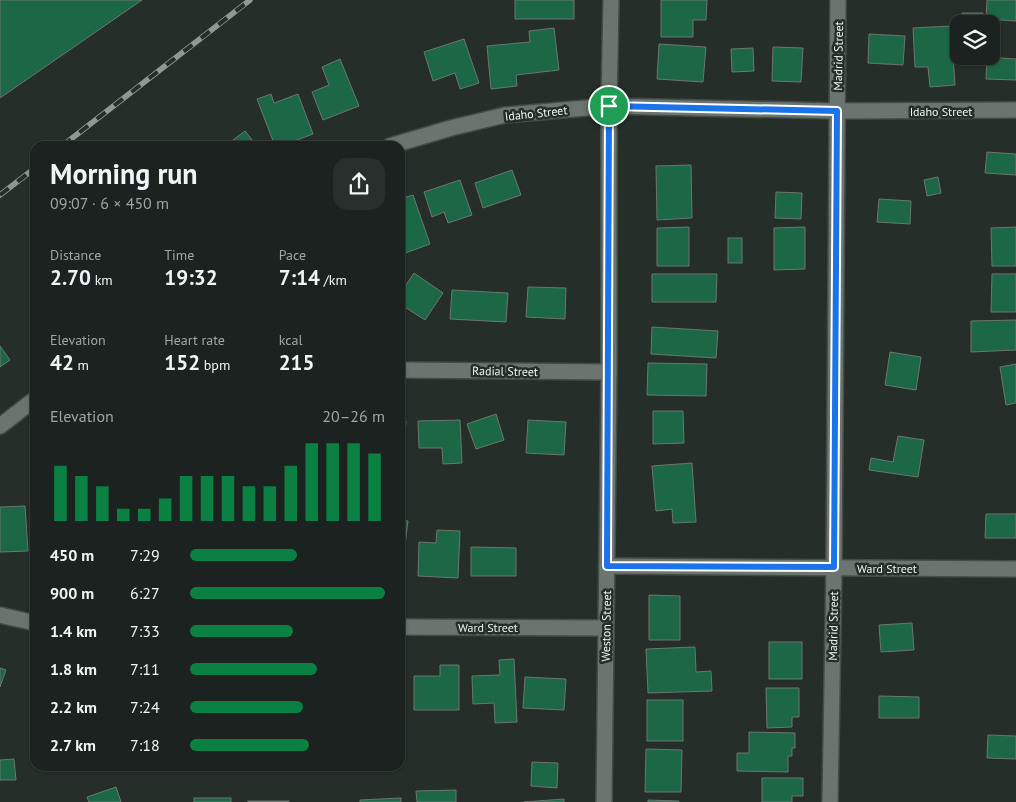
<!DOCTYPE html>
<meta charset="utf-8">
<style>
:root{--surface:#1c221f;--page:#292f2c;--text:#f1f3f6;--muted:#a0a4a4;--line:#3a3f3d;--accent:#0b8043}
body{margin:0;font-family:"PT Sans",sans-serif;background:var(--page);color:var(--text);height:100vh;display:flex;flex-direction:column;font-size:19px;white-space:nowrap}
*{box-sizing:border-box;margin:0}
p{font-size:16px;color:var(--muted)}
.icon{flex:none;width:28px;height:28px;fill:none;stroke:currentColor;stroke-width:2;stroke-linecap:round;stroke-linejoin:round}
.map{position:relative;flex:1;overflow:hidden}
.details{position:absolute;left:30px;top:141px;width:375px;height:630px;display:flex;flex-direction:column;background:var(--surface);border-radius:15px;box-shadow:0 1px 4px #0004,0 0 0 1px var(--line)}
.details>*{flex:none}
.controls{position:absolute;left:950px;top:15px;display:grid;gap:10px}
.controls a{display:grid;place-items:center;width:50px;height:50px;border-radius:10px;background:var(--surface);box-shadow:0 1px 4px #0004,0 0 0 1px var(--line);font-size:25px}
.pin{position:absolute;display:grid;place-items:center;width:42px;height:42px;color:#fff;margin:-21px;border:2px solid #fff;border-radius:50%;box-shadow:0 1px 5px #0007}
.round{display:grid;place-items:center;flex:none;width:52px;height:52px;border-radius:15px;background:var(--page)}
.overview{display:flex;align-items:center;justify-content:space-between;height:85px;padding:0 20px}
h1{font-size:28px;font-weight:600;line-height:38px}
.figures{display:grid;grid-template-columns:repeat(3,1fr);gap:8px;height:85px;padding:5px 20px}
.figures div{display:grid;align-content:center}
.figures b{font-size:21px;font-weight:600}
.figures small{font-size:14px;font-weight:400}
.figures p{font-size:14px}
.chart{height:140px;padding:10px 20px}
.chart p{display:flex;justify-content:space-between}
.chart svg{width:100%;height:90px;margin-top:5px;stroke:var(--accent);stroke-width:6}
ul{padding:0 20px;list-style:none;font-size:16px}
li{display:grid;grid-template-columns:80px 60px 1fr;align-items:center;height:38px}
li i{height:12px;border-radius:6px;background:var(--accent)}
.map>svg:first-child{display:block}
.building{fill:#1c6846;stroke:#6c7570}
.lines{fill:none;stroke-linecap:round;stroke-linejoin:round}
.street-casing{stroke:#444c48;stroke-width:18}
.street{stroke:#6b746f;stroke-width:15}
.rail-casing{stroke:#919893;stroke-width:5.5}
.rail{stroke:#262e29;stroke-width:4;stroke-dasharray:11;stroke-linecap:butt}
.route-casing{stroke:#fff;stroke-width:10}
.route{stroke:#1a73e8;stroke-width:6}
.labels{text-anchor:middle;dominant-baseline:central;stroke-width:5;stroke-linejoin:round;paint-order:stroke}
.street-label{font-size:12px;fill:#eff5f1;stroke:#262e29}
</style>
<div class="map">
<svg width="1016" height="802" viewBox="0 0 1016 802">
<rect width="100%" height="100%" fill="#262e29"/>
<!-- building -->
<g class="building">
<polygon points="0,0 142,0 0,98"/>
<rect x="515" y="0" width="59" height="19"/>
<polygon points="661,0 707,0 706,20 693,20 693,37 661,37"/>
<polygon points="987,0 1016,0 1016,21 986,19"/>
<polygon points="962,13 983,13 982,24 961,24"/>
<polygon points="951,26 955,85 930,87 928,67 915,67 913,28"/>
<polygon points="554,28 559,70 516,75 517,86 491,89 487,46 530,42 529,31"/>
<polygon points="869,34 905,36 903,65 868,63"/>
<polygon points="464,39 479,83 460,89 455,73 433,81 424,52"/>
<polygon points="659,44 706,47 703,82 657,79"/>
<polygon points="773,47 803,48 801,82 772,81"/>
<polygon points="753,48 754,71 732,72 731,49"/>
<rect x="960" y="56" width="21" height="9"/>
<polygon points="987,57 1016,59 1016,80 986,79"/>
<polygon points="340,59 359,106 323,120 312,92 329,85 322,67"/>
<polygon points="271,94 274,103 298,94 313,134 281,146 275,146 257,99"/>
<polygon points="245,131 257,146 225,146"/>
<polygon points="987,152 1016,154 1016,175 985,173"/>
<polygon points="691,165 692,218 657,220 656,166"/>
<polygon points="512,170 521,195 483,208 475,183"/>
<polygon points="938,177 941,193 927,196 924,180"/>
<polygon points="460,180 472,215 448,223 444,212 432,217 424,192"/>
<polygon points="776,192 802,193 801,219 775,218"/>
<polygon points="413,195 430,244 400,255 400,199"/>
<polygon points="879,199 911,201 910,224 877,222"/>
<polygon points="689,227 689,266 657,266 657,228"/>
<polygon points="805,227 805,269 774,270 774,228"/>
<polygon points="1016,227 1016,266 992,266 991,228"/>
<rect x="728" y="238" width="14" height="25"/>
<polygon points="414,273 443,293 425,320 400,304 400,294"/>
<polygon points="652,274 717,274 716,302 652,302"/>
<polygon points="992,274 1016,274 1016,312 991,312"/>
<polygon points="528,287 566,288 565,319 526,317"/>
<polygon points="452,290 508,293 506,322 450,319"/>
<polygon points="1016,320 1016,350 971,352 971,321"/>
<polygon points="652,327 718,331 716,358 651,354"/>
<polygon points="0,346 10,360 0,367"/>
<polygon points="890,352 921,357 916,390 885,385"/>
<polygon points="648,363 707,364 706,396 647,395"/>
<polygon points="1016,364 1016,403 1006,405 1000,367"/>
<polygon points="653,411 683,411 684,443 653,444"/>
<polygon points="496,414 504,440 476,449 467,424"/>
<polygon points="460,420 462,463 443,464 442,448 419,448 418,421"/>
<polygon points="528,420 566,422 564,455 526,453"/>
<polygon points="400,421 406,421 404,447 400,447"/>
<polygon points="898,436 924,440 918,477 869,470 871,458 893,462"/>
<polygon points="692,463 696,522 673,523 672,509 656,511 652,466"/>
<polygon points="25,506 28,551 0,552 0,507"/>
<polygon points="986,514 1016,514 1016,538 985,538"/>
<polygon points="400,520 408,521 401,577 400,577"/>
<polygon points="437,530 460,531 458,578 418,576 419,542 436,543"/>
<polygon points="471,547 516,548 516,576 471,576"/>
<polygon points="649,595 680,596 680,640 649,640"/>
<polygon points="912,623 914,650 881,652 879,625"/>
<rect x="769" y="642" width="33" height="37"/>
<polygon points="695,647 696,672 711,671 712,691 648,693 646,649"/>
<polygon points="514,659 517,722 495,723 494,703 473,704 472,676 500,675 499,660"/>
<polygon points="440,665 459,665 459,710 414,710 414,676 440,676"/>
<polygon points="0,668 6,670 0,687"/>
<polygon points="30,677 35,677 35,703 31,703"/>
<polygon points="525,677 566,679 564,710 523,708"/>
<polygon points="400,678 405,678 402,719 400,719"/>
<polygon points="766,688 799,688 799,717 792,717 792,727 767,728"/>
<polygon points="879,696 919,697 919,718 879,718"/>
<rect x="647" y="700" width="36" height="41"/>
<polygon points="749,732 795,733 795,748 792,748 792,756 788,756 788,772 737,771 737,753 749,753"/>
<polygon points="988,735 1016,736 1016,759 987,758"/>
<polygon points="646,749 682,750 681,792 645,792"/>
<polygon points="14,759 16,780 0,780 0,760"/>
<polygon points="532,762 558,763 557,788 531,786"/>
<polygon points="762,778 803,778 803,796 792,796 792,802 762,802"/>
<polygon points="116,787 121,802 89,802 87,797"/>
<polygon points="456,790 456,802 417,802 416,791"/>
<rect x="194" y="798" width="37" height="4"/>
<polygon points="401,798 401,802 360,802 360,800"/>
<polygon points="564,799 564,802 524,802"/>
<polygon points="648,800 679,801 679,802 648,802"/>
<rect x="248" y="801" width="41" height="1"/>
</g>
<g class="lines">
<!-- street casing -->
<g class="street-casing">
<g id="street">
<polyline points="390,146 451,128 505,115 609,106 837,111 1016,110"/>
<polyline points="400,370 609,372"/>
<polyline points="0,426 35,399"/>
<polyline points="607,566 1016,569"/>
<polyline points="0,615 35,623"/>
<polyline points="400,627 606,628"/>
<polyline points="604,802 609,372 609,106 611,0"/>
<polyline points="830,802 834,567 838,0"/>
</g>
</g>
<!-- street -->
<use href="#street" class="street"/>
<!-- rail casing -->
<g class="rail-casing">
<g id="rail">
<polyline points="62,146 250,0"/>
<polyline points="0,195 35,168"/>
</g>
</g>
<!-- rail -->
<use href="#rail" class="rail"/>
</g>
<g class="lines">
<!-- route casing -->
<g class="route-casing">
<polygon id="route" points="609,106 837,111 834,567 607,566"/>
</g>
<!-- route -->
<use href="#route" class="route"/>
</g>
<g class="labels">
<!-- street labels -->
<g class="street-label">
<text transform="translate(838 56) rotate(-89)">Madrid Street</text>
<text x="941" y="111">Idaho Street</text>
<text transform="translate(536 113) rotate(-6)">Idaho Street</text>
<text transform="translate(505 371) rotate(1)">Radial Street</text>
<text x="887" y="568">Ward Street</text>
<text transform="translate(606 626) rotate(-89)">Weston Street</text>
<text transform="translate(833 626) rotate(-89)">Madrid Street</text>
<text x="488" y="627">Ward Street</text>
</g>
</g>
</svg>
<div class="controls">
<a><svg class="icon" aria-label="layers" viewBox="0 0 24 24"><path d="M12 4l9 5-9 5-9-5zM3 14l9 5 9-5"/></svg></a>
</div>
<div class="pin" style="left:609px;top:106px;background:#1e9e55"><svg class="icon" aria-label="arrive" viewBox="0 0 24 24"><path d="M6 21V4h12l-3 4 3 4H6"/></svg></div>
<section class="details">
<div class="overview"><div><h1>Morning run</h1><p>09:07 · 6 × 450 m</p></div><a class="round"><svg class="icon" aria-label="share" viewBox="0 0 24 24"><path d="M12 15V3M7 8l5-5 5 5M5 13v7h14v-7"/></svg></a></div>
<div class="figures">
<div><p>Distance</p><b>2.70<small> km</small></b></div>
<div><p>Time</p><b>19:32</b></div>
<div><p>Pace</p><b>7:14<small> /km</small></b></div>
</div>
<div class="figures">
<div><p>Elevation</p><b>42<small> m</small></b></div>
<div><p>Heart rate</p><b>152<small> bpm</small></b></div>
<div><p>kcal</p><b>215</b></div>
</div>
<div class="chart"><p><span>Elevation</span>20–26 m</p>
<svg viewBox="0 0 160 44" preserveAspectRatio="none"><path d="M5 44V17M15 44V22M25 44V27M35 44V38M45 44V38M55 44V33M65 44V22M75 44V22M85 44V22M95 44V27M105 44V27M115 44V17M125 44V6M135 44V6M145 44V6M155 44V11"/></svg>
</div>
<ul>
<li><b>450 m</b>7:29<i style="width:55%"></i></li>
<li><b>900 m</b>6:27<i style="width:100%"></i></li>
<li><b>1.4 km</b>7:33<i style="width:53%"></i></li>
<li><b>1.8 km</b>7:11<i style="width:65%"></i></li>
<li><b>2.2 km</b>7:24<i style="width:58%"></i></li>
<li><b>2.7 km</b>7:18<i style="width:61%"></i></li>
</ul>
</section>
</div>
